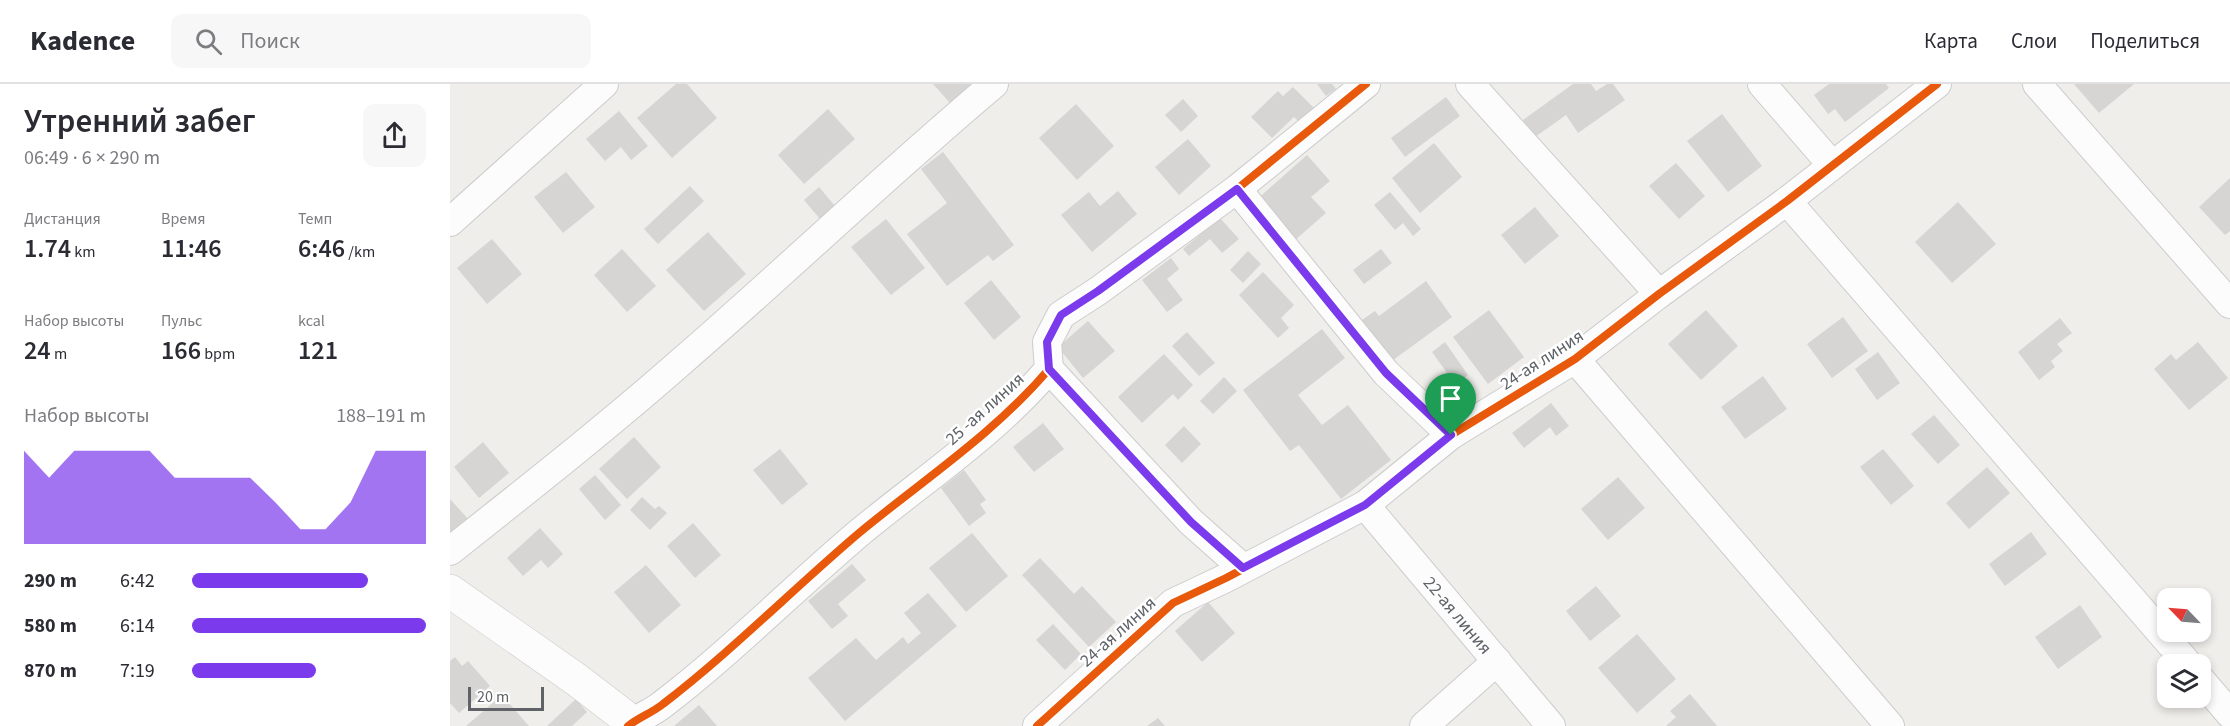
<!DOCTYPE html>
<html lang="ru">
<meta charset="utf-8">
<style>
:root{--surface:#fff;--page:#f7f7f7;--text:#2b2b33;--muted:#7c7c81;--line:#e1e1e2;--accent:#7c3aed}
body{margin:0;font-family:"Source Sans 3",sans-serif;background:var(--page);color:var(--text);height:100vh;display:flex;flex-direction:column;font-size:22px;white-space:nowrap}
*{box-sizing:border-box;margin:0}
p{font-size:20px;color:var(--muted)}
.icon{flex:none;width:33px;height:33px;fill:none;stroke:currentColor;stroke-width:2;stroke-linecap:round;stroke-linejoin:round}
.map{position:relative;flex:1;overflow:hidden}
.panel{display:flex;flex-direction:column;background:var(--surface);width:450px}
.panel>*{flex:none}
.needle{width:39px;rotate:295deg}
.controls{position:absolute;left:1707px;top:504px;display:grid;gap:12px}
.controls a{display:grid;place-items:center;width:54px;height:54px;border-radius:12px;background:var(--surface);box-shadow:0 3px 9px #0003;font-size:30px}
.scale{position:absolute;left:18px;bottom:15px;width:76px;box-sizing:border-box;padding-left:6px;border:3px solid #5f6368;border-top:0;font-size:16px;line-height:21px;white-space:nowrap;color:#5f6368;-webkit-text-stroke:4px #fff;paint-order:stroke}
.pin{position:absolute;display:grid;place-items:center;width:51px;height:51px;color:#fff;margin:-62px -26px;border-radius:50% 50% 50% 0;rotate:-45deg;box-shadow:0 0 6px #0007}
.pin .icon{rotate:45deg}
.round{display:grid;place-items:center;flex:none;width:63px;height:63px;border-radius:12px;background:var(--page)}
.headline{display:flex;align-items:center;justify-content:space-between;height:102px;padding:0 24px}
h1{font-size:33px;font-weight:600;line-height:45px}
.metrics{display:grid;grid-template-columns:repeat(3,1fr);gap:9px;height:102px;padding:6px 24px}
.metrics div{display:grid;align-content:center}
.metrics b{font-size:26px;font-weight:600}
.metrics small{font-size:16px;font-weight:400}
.metrics p{font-size:16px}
.chart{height:168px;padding:12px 24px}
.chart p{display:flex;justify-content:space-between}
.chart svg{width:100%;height:108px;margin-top:6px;fill:var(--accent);opacity:.7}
ul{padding:0 24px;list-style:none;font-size:20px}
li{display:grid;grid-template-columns:96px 72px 1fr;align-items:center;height:45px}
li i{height:15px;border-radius:8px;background:var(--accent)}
header{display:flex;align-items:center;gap:36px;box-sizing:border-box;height:84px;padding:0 30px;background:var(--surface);border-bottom:2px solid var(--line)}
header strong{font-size:28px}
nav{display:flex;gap:33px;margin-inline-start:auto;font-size:21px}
.search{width:420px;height:54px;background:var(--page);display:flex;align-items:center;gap:15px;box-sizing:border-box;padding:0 21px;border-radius:12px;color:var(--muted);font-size:22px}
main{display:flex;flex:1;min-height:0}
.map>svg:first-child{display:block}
.building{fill:#d6d5d3}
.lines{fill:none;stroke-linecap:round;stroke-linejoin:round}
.street-casing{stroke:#cbcccc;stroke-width:30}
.secondary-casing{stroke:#cacacb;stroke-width:34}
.street{stroke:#fdfcfc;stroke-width:28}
.secondary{stroke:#fdfcfc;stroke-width:33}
.cycleway-casing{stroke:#fff;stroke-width:11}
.cycleway{stroke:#e8590c;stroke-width:8}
.route-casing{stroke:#fff;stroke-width:12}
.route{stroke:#7c3aed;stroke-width:8}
.labels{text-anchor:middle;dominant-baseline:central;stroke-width:5;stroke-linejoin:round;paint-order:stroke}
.street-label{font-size:18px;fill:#5f6368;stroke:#fff}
</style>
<header>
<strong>Kadence</strong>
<div class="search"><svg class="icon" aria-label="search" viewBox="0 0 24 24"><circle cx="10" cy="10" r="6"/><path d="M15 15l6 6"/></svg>Поиск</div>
<nav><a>Карта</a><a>Слои</a><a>Поделиться</a></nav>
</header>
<main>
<section class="panel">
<div class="headline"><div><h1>Утренний забег</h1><p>06:49 · 6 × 290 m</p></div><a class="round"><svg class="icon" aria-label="share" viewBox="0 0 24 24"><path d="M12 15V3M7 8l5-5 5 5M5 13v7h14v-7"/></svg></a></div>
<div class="metrics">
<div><p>Дистанция</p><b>1.74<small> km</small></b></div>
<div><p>Время</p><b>11:46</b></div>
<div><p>Темп</p><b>6:46<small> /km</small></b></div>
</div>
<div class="metrics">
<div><p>Набор высоты</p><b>24<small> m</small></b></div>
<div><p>Пульс</p><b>166<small> bpm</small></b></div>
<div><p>kcal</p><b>121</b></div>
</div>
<div class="chart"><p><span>Набор высоты</span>188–191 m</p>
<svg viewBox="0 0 160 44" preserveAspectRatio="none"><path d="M0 44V6L10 17L20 6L30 6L40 6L50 6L60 17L70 17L80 17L90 17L100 27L110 38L120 38L130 27L140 6L150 6L160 6V44z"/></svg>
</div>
<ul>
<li><b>290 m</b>6:42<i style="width:75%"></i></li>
<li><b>580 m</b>6:14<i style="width:100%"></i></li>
<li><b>870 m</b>7:19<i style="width:53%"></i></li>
</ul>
</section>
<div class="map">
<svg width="1780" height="642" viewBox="0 0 1780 642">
<rect width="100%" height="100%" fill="#efeeea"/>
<!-- building -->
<g class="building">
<polygon points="226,0 237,0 267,34 222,74 187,34"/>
<polygon points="483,0 521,0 500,19"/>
<polygon points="867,0 882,0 886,5 876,12"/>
<polygon points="1123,0 1141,0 1146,7 1157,0 1163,0 1175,16 1128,49 1116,31 1085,53 1073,36"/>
<polygon points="1379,0 1436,0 1439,4 1395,38 1385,25 1378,30 1364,11"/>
<polygon points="1624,0 1684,0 1649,29"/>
<polygon points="843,3 866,26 852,41 844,33 822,54 801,33 828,7 833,12"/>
<polygon points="996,13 1010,32 955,73 941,54"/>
<polygon points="733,15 748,32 731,48 715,31"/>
<polygon points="626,20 664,62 627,96 589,54"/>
<polygon points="378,25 405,55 354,100 328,71"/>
<polygon points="169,27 198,62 181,76 171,63 155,77 136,55"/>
<polygon points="1272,30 1312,82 1278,108 1237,57"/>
<polygon points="738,55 761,82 729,111 705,83"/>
<polygon points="984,59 1012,93 970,129 942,94"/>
<polygon points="493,68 564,161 543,177 538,171 497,202 457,150 497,119 471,85"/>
<polygon points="857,71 880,97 861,113 876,129 844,157 804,118"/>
<polygon points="1226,79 1255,112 1229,135 1199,102"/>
<polygon points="116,88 145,123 113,149 84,113"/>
<polygon points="1780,94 1780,147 1775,151 1749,123"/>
<polygon points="240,102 254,117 208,160 194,145"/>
<polygon points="369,103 385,122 370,135 354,116"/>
<polygon points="668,107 687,130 642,168 611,131 639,108 650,122"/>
<polygon points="940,108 971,145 963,152 953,139 945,146 924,121"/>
<polygon points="1508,118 1546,160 1502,199 1465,158"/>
<polygon points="1085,123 1109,152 1075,180 1051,151"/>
<polygon points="770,134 789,155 772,169 760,155 739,172 733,165"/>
<polygon points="436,135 475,184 441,211 401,163"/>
<polygon points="258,148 296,190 254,227 216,186"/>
<polygon points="42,155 72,190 37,220 7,184"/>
<polygon points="172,165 206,202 177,228 144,191"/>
<polygon points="931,165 942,179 914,200 903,186"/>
<polygon points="798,167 811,180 793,199 780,186"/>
<polygon points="721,174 729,185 717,195 733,216 717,228 692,196"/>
<polygon points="813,188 844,221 831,234 839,244 828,254 789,211"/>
<polygon points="541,196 571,233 544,256 514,219"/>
<polygon points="976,197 1002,233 939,279 909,238 925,227 929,232"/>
<polygon points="1039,226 1074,273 1038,300 1003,253"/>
<polygon points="1256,226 1288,262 1251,296 1218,260"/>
<polygon points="1393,233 1418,267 1382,294 1357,260"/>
<polygon points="1610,234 1622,249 1607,260 1613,267 1601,277 1605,283 1589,296 1568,268"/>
<polygon points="638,237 665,267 633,294 608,263"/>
<polygon points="872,245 895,274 848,311 872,341 898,321 941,376 891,415 849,361 840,367 793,306"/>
<polygon points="737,248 765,279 749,292 722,262"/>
<polygon points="995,258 1018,291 1005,300 982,268"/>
<polygon points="1748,258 1778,294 1739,326 1704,285 1721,270 1726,276"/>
<polygon points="1428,268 1450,299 1427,316 1405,285"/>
<polygon points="714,270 743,301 728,316 723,310 692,339 668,313"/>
<polygon points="1313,292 1337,325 1295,355 1271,323"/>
<polygon points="774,293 787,307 763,330 750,317"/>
<polygon points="1101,319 1119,342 1106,352 1100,343 1074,364 1062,349"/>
<polygon points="1484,331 1510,361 1488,380 1461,350"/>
<polygon points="593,339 614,365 584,388 563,363"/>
<polygon points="734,342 751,360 732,379 715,361"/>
<polygon points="184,353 211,383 177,415 149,385"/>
<polygon points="33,358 59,389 29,414 4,383"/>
<polygon points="330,365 358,400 332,421 303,386"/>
<polygon points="1433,365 1464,402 1441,421 1410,383"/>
<polygon points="1537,383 1560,409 1519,445 1496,419"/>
<polygon points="514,386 536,416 530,420 536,429 519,442 491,404"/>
<polygon points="145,391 171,421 155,436 129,405"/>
<polygon points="1168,393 1195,424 1158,456 1131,425"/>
<polygon points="192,413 205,425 209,422 217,429 200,446 180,426"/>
<polygon points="0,415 19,436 0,454"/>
<polygon points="243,439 271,471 245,494 217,462"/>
<polygon points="90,444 113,470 98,484 91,476 73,492 57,474"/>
<polygon points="1581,448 1597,470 1555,502 1539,480"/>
<polygon points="522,449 558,492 516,528 479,484"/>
<polygon points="590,474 624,510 632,502 666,538 639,563 572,491"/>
<polygon points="402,480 416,496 388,520 398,532 382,545 358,517"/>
<polygon points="196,481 231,521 199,549 164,508"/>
<polygon points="1146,502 1171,532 1140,557 1116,527"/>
<polygon points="478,509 507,542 395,637 358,594 406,554 426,576 453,553 458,560 471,549 454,529"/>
<polygon points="758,518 785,549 752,578 725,547"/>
<polygon points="1630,521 1652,553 1608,585 1585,553"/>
<polygon points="603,540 631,570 615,586 586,556"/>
<polygon points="1187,550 1226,595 1187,629 1148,584"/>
<polygon points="5,573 12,582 18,577 40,602 9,629 0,619 0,577"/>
<polygon points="1240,610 1267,642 1216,642 1226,633 1220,627"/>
<polygon points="52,611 79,642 16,642"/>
<polygon points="126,615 137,628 122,642 97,642"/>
<polygon points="249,621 267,642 224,642"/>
<polygon points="708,634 715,642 697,642"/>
</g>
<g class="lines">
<!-- street casing -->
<g class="street-casing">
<g id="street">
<polyline points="1020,0 1209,210"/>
<polyline points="1312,0 1382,81"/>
<polyline points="1587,0 1780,220"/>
<polyline points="787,105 936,289 1001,351"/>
<polyline points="1337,117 1738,580"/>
<polyline points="0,138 154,0"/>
<polyline points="1125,275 1440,642"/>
<polyline points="599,285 741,438 793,484"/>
<path id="s1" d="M915,421L1101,642"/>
<path d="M0,467C78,405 157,343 232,277C337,186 437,90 544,0"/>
<polyline points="1750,595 1780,630"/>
<path d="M178,642C189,633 202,629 213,620C282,567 343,505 409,449C473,396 545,349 599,285L597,258L611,231L648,207L787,105L916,0"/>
<polyline points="587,642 723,519 776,494 915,421 1001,351 1125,275 1209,210 1337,117 1487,0"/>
<polyline points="974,642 1047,577"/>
</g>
</g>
<!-- secondary casing -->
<g class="secondary-casing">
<polyline id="secondary" points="0,507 127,596 174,632 181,642"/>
</g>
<!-- street -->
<use href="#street" class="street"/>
<!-- secondary -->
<use href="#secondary" class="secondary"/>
<!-- cycleway casing -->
<g class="cycleway-casing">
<g id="cycleway">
<path d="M178,642C189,633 202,629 213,620C282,567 343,505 409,449C473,396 545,349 599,285L597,258L611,231L648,207L787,105L916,0"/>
<polyline points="587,642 723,519 776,494 915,421 1001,351 1125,275 1209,210 1337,117 1487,0"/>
</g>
</g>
<!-- cycleway -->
<use href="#cycleway" class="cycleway"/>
</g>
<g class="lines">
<!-- route casing -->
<g class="route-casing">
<polygon id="route" points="787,105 936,289 1001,351 915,421 793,484 741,438 599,285 597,258 611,231 648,207"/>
</g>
<!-- route -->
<use href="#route" class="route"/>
</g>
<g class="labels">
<!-- street labels -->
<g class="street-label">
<text transform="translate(1092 276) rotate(-33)">24-ая линия</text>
<text transform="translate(535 325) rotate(-42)">25 -ая линия</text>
<text stroke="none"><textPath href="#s1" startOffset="144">22-ая линия</textPath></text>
<text transform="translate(668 548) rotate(-42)">24-ая линия</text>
</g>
</g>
</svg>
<div class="controls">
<a><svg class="needle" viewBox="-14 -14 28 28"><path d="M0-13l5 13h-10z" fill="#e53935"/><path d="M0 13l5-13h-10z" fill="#7c7c81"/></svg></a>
<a><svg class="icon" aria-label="layers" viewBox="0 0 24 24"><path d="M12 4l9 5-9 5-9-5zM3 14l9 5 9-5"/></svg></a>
</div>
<div class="scale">20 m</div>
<div class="pin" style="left:1001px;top:351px;background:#1e9e55"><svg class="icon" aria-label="arrive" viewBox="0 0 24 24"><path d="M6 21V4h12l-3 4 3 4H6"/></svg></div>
</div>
</main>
